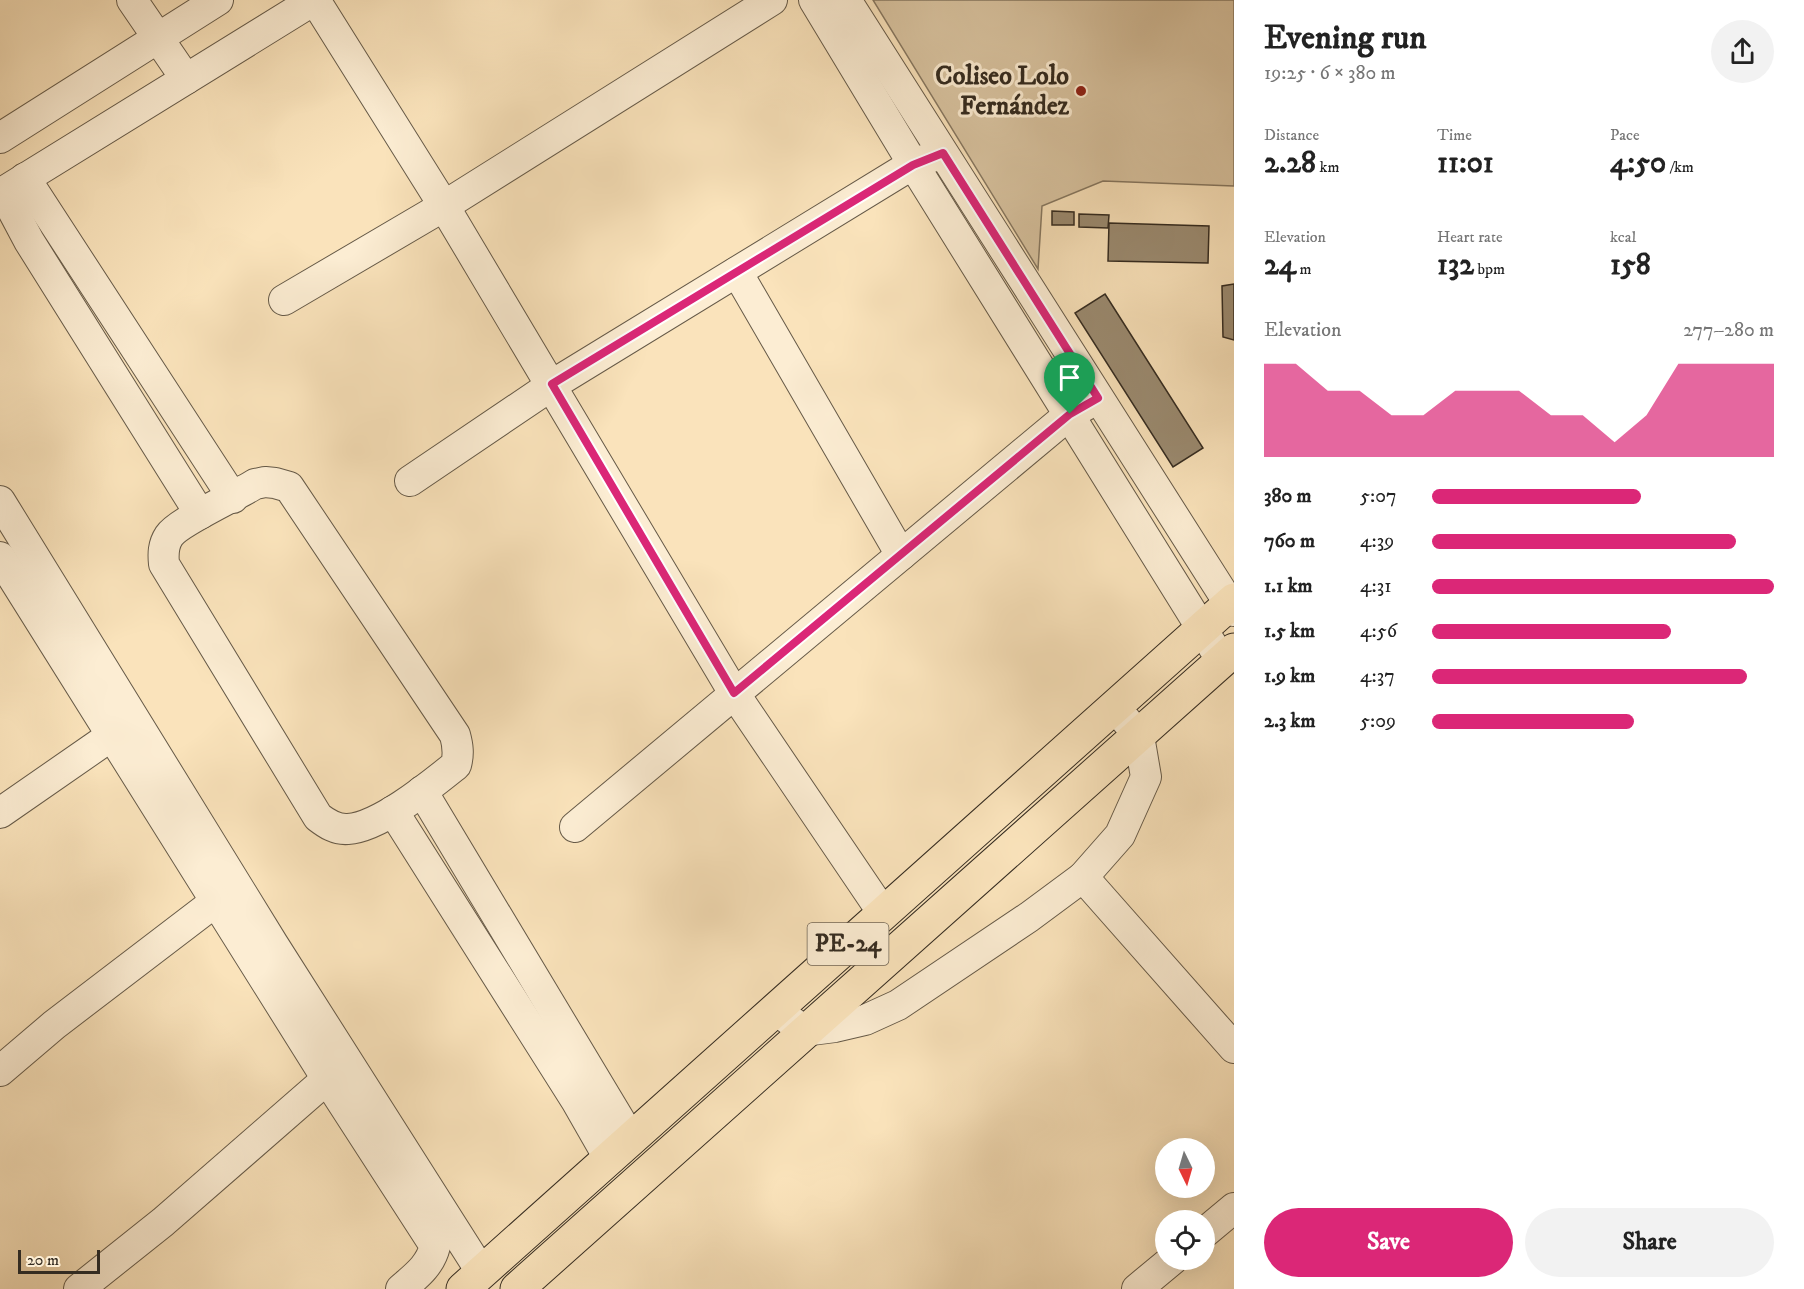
<!DOCTYPE html>
<meta charset="utf-8">
<style>
:root{--surface:#fff;--page:#f2f2f2;--text:#222;--muted:#767676;--accent:#db2777}
body{margin:0;font-family:"IM FELL DW Pica",serif;background:var(--page);color:var(--text);height:100vh;display:flex;flex-direction:column;font-size:22px;white-space:nowrap}
*{box-sizing:border-box;margin:0}
p{font-size:20px;color:var(--muted)}
.icon{flex:none;width:33px;height:33px;fill:none;stroke:currentColor;stroke-width:2;stroke-linecap:round;stroke-linejoin:round}
.map{position:relative;flex:1;overflow:hidden}
.drawer{display:flex;flex-direction:column;background:var(--surface);width:570px}
.drawer>*{flex:none}
.needle{width:39px;rotate:175deg}
.controls{position:absolute;left:1155px;top:1138px;display:grid;gap:12px}
.controls a{display:grid;place-items:center;width:60px;height:60px;border-radius:50%;background:var(--surface);box-shadow:0 6px 24px #0002;font-size:30px}
.scale{position:absolute;left:18px;bottom:15px;width:82px;box-sizing:border-box;padding-left:6px;border:3px solid #352c21;border-top:0;font-size:16px;line-height:21px;white-space:nowrap;color:#352c21;-webkit-text-stroke:4px #fcedd3;paint-order:stroke}
.pin{position:absolute;display:grid;place-items:center;width:51px;height:51px;color:#fff;margin:-62px -26px;border-radius:50% 50% 50% 0;rotate:-45deg;box-shadow:0 0 6px #0007}
.pin .icon{rotate:45deg}
.round{display:grid;place-items:center;flex:none;width:63px;height:63px;border-radius:32px;background:var(--page)}
.summary{display:flex;align-items:center;justify-content:space-between;height:102px;padding:0 30px}
h1{font-size:33px;font-weight:700;line-height:45px}
.metrics{display:grid;grid-template-columns:repeat(3,1fr);gap:9px;height:102px;padding:6px 30px}
.metrics div{display:grid;align-content:center}
.metrics b{font-size:30px;font-weight:700}
.metrics small{font-size:16px;font-weight:400}
.metrics p{font-size:16px}
.chart{height:168px;padding:12px 30px}
.chart p{display:flex;justify-content:space-between}
.chart svg{width:100%;height:108px;margin-top:6px;fill:var(--accent);opacity:.7}
.primary-button{display:flex;gap:12px;margin-top:auto;padding:12px 30px}
.primary-button a{flex:1;height:69px;border-radius:36px;background:var(--accent);color:#fff;font-size:24px;font-weight:700;line-height:69px;text-align:center}
.primary-button a+a{background:var(--page);color:var(--text)}
ul{padding:0 30px;list-style:none;font-size:20px}
li{display:grid;grid-template-columns:96px 72px 1fr;align-items:center;height:45px}
li i{height:15px;border-radius:8px;background:var(--accent)}
main{display:flex;flex:1;min-height:0}
.map>svg:first-child{display:block}
.green{fill:#d9c4a1;stroke:#877861;stroke-width:1.5}
.building{fill:#9b8b71;stroke:#352c21;stroke-width:1.5}
.lines{fill:none;stroke-linecap:round;stroke-linejoin:round}
.minor-casing{stroke:#665a48;stroke-width:32}
.highway-casing{stroke:#352c21;stroke-width:35}
.minor{stroke:#fcedd3;stroke-width:30}
.highway{stroke:#fae3bb;stroke-width:33}
.route-casing{stroke:#fff;stroke-width:12}
.route{stroke:#db2777;stroke-width:8}
.poi-dot{fill:#8f2418;stroke:#fcedd3;stroke-width:2}
.labels{text-anchor:middle;dominant-baseline:central;stroke-width:6;stroke-linejoin:round;paint-order:stroke}
.shield{fill:#fcedd3;stroke:#716656;stroke-width:1.5}
.shield-label{font-size:24px;font-weight:bold;fill:#352c21}
.poi-label{font-size:26px;font-weight:bold;fill:#352c21;stroke:#fcedd3;text-anchor:end}
</style>
<main>
<div class="map">
<svg width="1234" height="1289" viewBox="0 0 1234 1289">
<rect width="100%" height="100%" fill="#fae3bb"/>
<filter id="stains"><feTurbulence type="fractalNoise" baseFrequency=".00333" numOctaves="4"/><feColorMatrix values="0 0 0 0 .2 0 0 0 0 .09 0 0 0 0 .02 0 0 0 .5 -.17"/></filter>
<radialGradient id="worn" r=".72"><stop offset=".6" stop-color="#630" stop-opacity="0"/><stop offset="1" stop-color="#630" stop-opacity=".3"/></radialGradient>
<!-- green -->
<polygon class="green" points="873,0 1234,0 1234,186 1103,181 1042,206 1038,269"/>
<!-- building -->
<g class="building">
<polygon points="1052,211 1074,212 1074,225 1052,225"/>
<polygon points="1079,214 1109,215 1108,228 1079,227"/>
<polygon points="1109,223 1209,226 1208,263 1108,261"/>
<polygon points="1234,284 1234,340 1223,337 1222,286"/>
<polygon points="1105,294 1203,448 1173,467 1075,313"/>
</g>
<g class="lines">
<!-- minor casing -->
<g class="minor-casing">
<g id="minor">
<polyline points="132,0 186,79"/>
<polyline points="315,0 444,206 734,693 883,913"/>
<polyline points="814,0 913,164 1222,661"/>
<polyline points="846,0 1234,611"/>
<polyline points="0,138 218,0"/>
<polyline points="25,178 233,498"/>
<polyline points="8,189 314,0"/>
<polyline points="3,192 29,241 200,514"/>
<polyline points="737,272 901,555"/>
<polyline points="284,300 444,206 772,0"/>
<polyline points="410,481 552,385 913,164 932,157"/>
<path d="M265,482L275,483L289,487L455,735C458,746 459,754 456,765C431,785 380,827 348,829C336,830 327,824 318,817L164,564C163,554 163,545 169,536C178,522 236,496 255,484Z"/>
<polyline points="0,501 273,944 482,1273"/>
<path d="M0,557L327,1079L435,1246C430,1266 416,1276 401,1289"/>
<polyline points="422,791 631,1139"/>
<polyline points="393,811 577,1102 609,1158"/>
<polyline points="0,813 111,736"/>
<polyline points="575,827 1070,414 1086,405"/>
<polyline points="1083,877 1120,835 1146,777 1139,736 1114,706"/>
<polyline points="775,1009 804,1031 835,1027 865,1020 898,1005 1029,917 1083,877 1234,1048"/>
<polyline points="0,1071 54,1025 215,902"/>
<polyline points="1204,1233 1234,1208"/>
<polyline points="79,1289 163,1222 327,1079"/>
<polyline points="1137,1289 1172,1260"/>
</g>
</g>
<!-- highway casing -->
<g class="highway-casing">
<g id="highway">
<polyline points="463,1289 1234,600"/>
<path d="M517,1289C755,1075 994,862 1234,650"/>
</g>
</g>
<!-- minor -->
<use href="#minor" class="minor"/>
<!-- highway -->
<use href="#highway" class="highway"/>
</g>
<g class="lines">
<!-- route casing -->
<g class="route-casing">
<polygon id="route" points="943,153 1098,398 1070,414 734,693 552,384 913,165"/>
</g>
<!-- route -->
<use href="#route" class="route"/>
</g>
<!-- markers -->
<circle class="poi-dot" cx="1081" cy="91" r="6"/>
<g class="labels">
<!-- shield labels -->
<rect class="shield" x="807.5" y="923" width="81" height="42" rx="4.5"/>
<g class="shield-label">
<text x="848" y="944">PE-24</text>
</g>
<!-- poi labels -->
<g class="poi-label">
<text x="1069" y="76">Coliseo Lolo<tspan x="1069" dy="30">Fernández</tspan></text>
</g>
</g>
<rect width="100%" height="100%" filter="url(#stains)"/>
<rect width="100%" height="100%" fill="url(#worn)"/>
</svg>
<div class="controls">
<a><svg class="needle" viewBox="-14 -14 28 28"><path d="M0-13l5 13h-10z" fill="#e53935"/><path d="M0 13l5-13h-10z" fill="#767676"/></svg></a>
<a><svg class="icon" aria-label="locate" viewBox="0 0 24 24"><circle cx="12" cy="12" r="6"/><path d="M12 2v4M12 18v4M2 12h4M18 12h4"/></svg></a>
</div>
<div class="scale">20 m</div>
<div class="pin" style="left:1070px;top:414px;background:#1e9e55"><svg class="icon" aria-label="arrive" viewBox="0 0 24 24"><path d="M6 21V4h12l-3 4 3 4H6"/></svg></div>
</div>
<section class="drawer">
<div class="summary"><div><h1>Evening run</h1><p>19:25 · 6 × 380 m</p></div><a class="round"><svg class="icon" aria-label="share" viewBox="0 0 24 24"><path d="M12 15V3M7 8l5-5 5 5M5 13v7h14v-7"/></svg></a></div>
<div class="metrics">
<div><p>Distance</p><b>2.28<small> km</small></b></div>
<div><p>Time</p><b>11:01</b></div>
<div><p>Pace</p><b>4:50<small> /km</small></b></div>
</div>
<div class="metrics">
<div><p>Elevation</p><b>24<small> m</small></b></div>
<div><p>Heart rate</p><b>132<small> bpm</small></b></div>
<div><p>kcal</p><b>158</b></div>
</div>
<div class="chart"><p><span>Elevation</span>277–280 m</p>
<svg viewBox="0 0 160 44" preserveAspectRatio="none"><path d="M0 44V6L10 6L20 17L30 17L40 27L50 27L60 17L70 17L80 17L90 27L100 27L110 38L120 27L130 6L140 6L150 6L160 6V44z"/></svg>
</div>
<ul>
<li><b>380 m</b>5:07<i style="width:61%"></i></li>
<li><b>760 m</b>4:39<i style="width:89%"></i></li>
<li><b>1.1 km</b>4:31<i style="width:100%"></i></li>
<li><b>1.5 km</b>4:56<i style="width:70%"></i></li>
<li><b>1.9 km</b>4:37<i style="width:92%"></i></li>
<li><b>2.3 km</b>5:09<i style="width:59%"></i></li>
</ul>
<div class="primary-button"><a>Save</a><a>Share</a></div>
</section>
</main>
